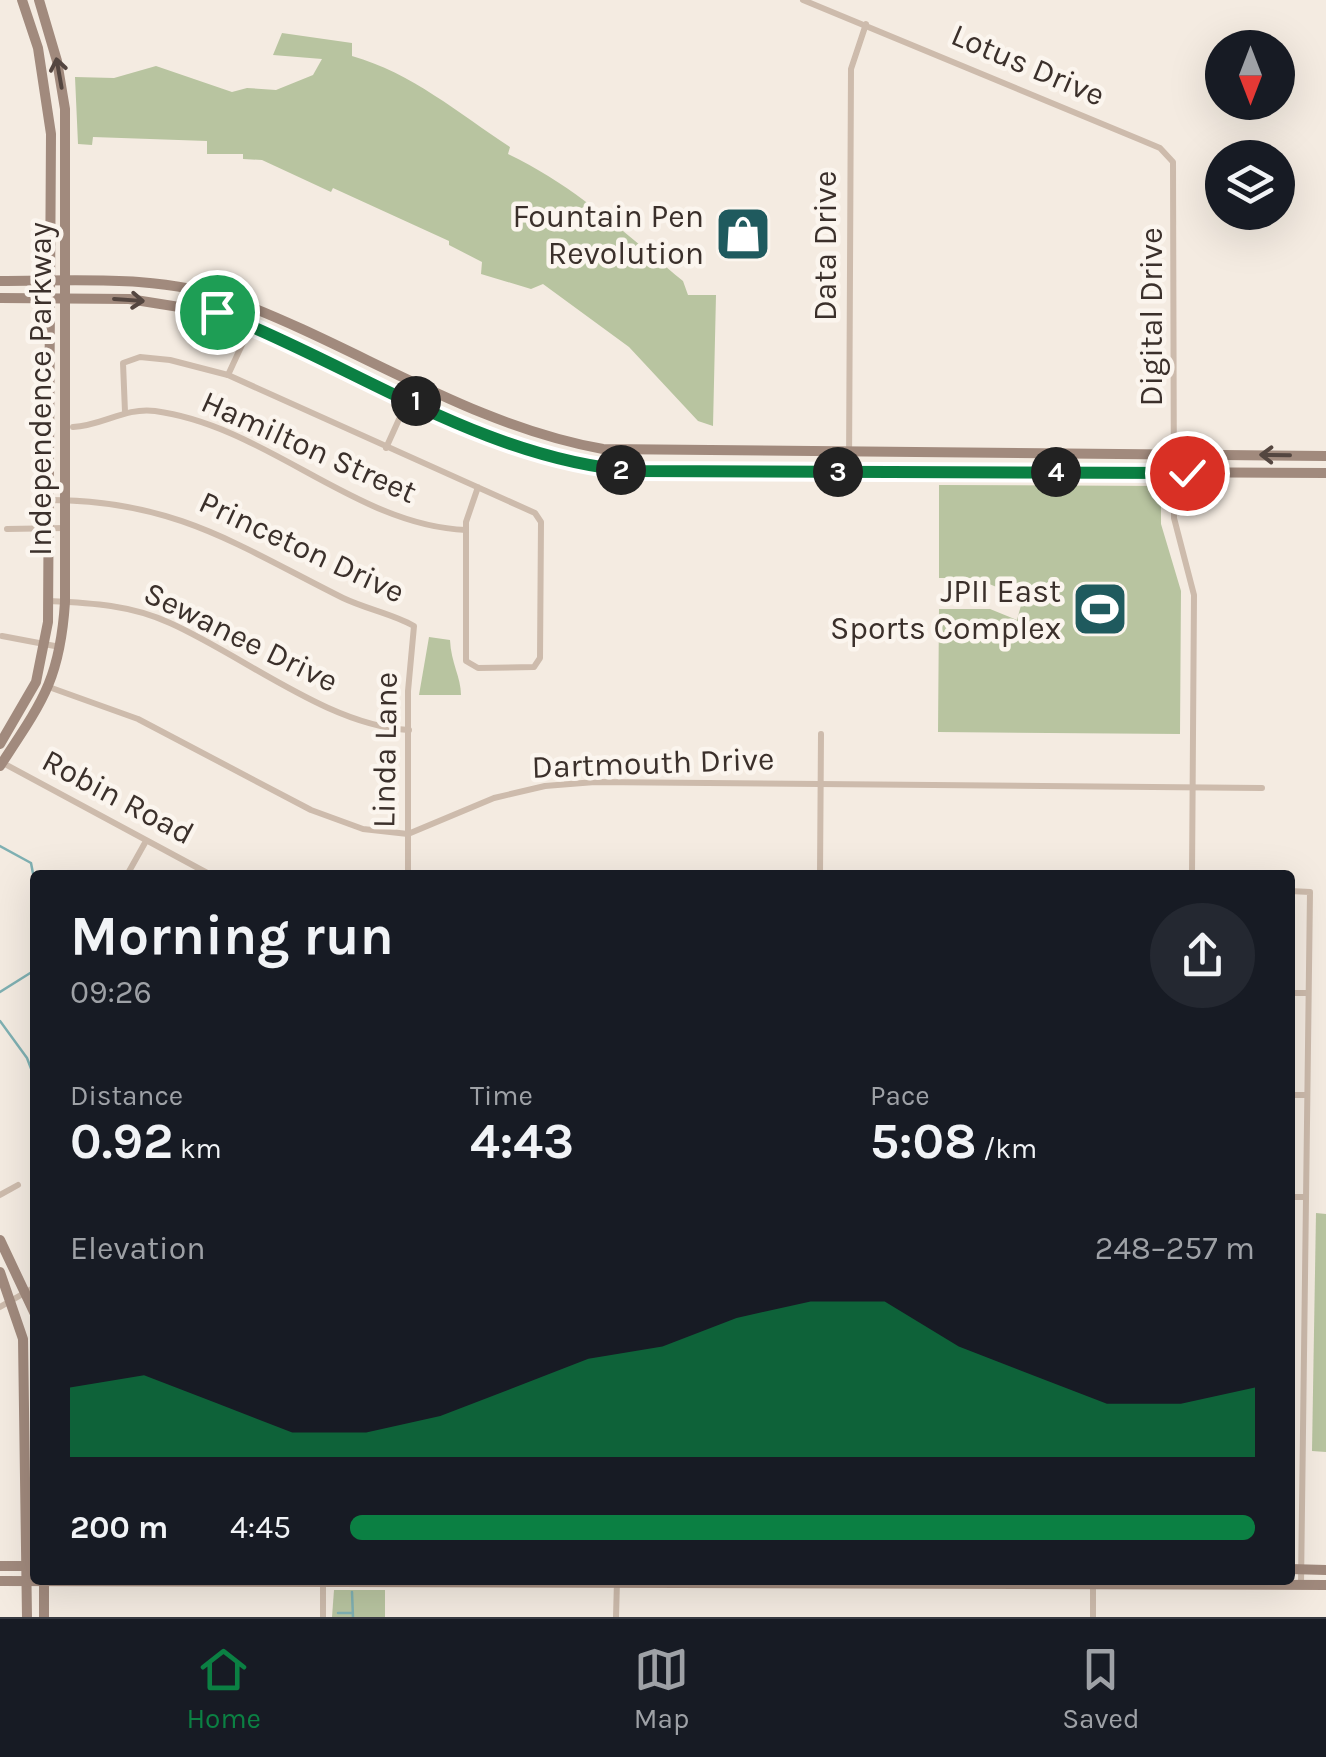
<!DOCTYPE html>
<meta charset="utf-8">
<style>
:root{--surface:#171b24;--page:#242831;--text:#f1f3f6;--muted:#9ea1a6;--line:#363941;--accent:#0b8043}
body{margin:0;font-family:Karla,sans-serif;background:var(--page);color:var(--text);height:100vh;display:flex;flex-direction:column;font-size:38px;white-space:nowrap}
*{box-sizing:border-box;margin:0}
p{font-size:32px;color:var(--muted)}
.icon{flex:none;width:55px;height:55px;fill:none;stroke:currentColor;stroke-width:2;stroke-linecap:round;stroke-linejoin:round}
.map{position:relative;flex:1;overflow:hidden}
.sheet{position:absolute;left:30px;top:870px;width:1265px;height:715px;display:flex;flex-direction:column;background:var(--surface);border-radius:10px;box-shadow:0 10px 40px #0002}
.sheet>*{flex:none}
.needle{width:65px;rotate:180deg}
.fabs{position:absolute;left:1205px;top:30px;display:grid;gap:20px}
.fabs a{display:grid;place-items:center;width:90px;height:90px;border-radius:50%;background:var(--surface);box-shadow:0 10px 40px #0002;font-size:50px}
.pin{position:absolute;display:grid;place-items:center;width:85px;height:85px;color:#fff;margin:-42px;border:5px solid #fff;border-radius:50%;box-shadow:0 2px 10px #0007}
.km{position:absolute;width:50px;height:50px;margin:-25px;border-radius:50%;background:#222;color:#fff;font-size:28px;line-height:50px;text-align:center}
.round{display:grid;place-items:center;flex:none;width:105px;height:105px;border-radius:52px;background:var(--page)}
.headline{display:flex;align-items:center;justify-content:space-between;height:170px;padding:0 40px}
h1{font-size:55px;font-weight:700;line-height:75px}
.metrics{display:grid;grid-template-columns:repeat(3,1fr);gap:15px;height:170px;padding:10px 40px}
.metrics div{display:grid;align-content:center}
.metrics b{font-size:50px;font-weight:700}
.metrics small{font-size:28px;font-weight:400}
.metrics p{font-size:28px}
.chart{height:280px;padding:20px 40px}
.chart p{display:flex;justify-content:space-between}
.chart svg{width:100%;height:180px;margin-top:10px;fill:var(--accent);opacity:.7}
ul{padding:0 40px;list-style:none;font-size:32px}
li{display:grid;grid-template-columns:160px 120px 1fr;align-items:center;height:75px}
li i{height:25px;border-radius:12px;background:var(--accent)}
.menu{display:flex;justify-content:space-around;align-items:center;height:140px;border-top:2px solid var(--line);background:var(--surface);font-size:28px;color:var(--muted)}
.menu a{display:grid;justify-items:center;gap:5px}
.menu .active{color:var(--accent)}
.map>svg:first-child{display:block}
.green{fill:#b8c4a0}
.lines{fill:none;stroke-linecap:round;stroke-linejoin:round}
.stream{stroke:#7fb0b2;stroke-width:2.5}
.minor{stroke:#cdbbac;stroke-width:6}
.secondary{stroke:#a18a7d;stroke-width:10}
.oneway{stroke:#544640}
.route-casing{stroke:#fff;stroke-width:20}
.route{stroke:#0b8043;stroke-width:12}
.labels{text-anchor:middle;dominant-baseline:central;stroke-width:9;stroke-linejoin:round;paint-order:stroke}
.street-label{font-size:32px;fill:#3b302b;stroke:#fbf5ee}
.poi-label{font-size:32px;fill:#3b302b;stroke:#fbf5ee;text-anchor:end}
</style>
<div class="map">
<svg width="1326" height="1617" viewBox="0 0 1326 1617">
<rect width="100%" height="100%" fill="#f4ebe1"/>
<!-- green -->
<g class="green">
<path d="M282,33L352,43V56C412,73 458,113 510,147L508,154C578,188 623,232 683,281L688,295H716L713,426L698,421L629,347L543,284L531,289L481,274L482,262L449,245V241L333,188L331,192L262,160L243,159V154H207V141L93,137L92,145L78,144L75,77L114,78L156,66L232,92L247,88L276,90L313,75L322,59L273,55Z"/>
<polygon points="939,485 1161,486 1161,524 1181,591 1180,734 938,732 939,609 990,609 1017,620 1023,598 975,578 939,578"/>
<path d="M429,637L450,640C451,663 461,677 461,695H419Z"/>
<polygon points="1316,1213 1326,1214 1326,1452 1312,1451"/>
<polygon points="334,1590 385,1590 385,1617 332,1617"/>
</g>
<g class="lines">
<!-- stream -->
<g class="stream">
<polyline points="0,846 31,863 35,884"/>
<polyline points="0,992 35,970"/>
<polyline points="0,1021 27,1058 35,1079"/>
<polyline points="352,1592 353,1617"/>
<polyline points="338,1613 352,1613"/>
</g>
<!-- minor -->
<g class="minor">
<polyline points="803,0 1141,140 1160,148 1173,162 1174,518 1194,595 1192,875"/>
<polyline points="228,375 247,334"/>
<polyline points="125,412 123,363 140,357 170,360 228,375 535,513 541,522 540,658 534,667 478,668 466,661 466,522 478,487"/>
<path d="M73,427C102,426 125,407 155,411C267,426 356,526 466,530"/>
<polyline points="386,448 405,406"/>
<polyline points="849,470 851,69 866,24"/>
<path d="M49,500C174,500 237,545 343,598C366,609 393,614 414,626L408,691V875"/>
<polyline points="7,529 65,528"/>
<path d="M49,601C92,603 131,605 170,623C244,656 329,726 409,730"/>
<polyline points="2,636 60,647"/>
<polyline points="46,686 138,719 311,810 363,829 408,834 494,798 545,786 595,782 1262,788"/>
<polyline points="1,762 211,875"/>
<polyline points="127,875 146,841"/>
<polyline points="820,875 821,734"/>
<polyline points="1290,891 1310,892 1301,1585"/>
<polyline points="1290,993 1308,993"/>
<polyline points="1290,1095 1307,1095"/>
<polyline points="0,1195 18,1185"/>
<polyline points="1290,1197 1305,1197"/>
<polyline points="0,1307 35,1287"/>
<polyline points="323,1617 323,1581"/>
<polyline points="616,1617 617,1581"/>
<polyline points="1093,1617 1093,1581"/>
</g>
<!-- secondary -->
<g class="secondary">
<path d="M0,281C77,281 161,274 235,301C358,347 472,426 603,449L1326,456"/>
<polyline points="0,298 129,299 217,313 513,446 602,469 1326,473"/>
<polyline points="0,744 36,682 48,622 51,134 38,48 22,0"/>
<path d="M0,766C42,702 60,680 65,602V109L57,61L39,0"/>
<polyline points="0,1240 35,1314"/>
<polyline points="0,1272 23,1339 27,1617"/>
<polyline points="0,1566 35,1566"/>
<polyline points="1290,1569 1326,1570"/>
<polyline points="0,1581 1326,1585"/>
<polyline points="44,1617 44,1580"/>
</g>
</g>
<!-- one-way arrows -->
<defs><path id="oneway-shaft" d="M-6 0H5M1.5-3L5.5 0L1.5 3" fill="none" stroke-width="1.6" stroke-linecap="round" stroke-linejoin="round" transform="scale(2.5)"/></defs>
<g class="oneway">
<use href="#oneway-shaft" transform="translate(59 73) rotate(-100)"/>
<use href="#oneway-shaft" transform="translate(129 300) rotate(4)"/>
<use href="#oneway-shaft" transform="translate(1275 455) rotate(-179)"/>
</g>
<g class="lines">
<!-- route casing -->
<g class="route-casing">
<path id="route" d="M217,312C355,366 485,460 635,471L1187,473"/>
</g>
<!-- route -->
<use href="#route" class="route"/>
</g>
<!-- icons -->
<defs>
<g id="shop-square" transform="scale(2.875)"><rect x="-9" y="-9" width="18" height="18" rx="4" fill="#1f5a5e" stroke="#fbf5ee"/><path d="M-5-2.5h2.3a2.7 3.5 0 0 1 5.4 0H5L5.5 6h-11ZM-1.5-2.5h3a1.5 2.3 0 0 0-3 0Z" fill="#fff"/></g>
<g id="stadium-square" transform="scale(2.875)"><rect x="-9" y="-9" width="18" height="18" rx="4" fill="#1f5a5e" stroke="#fbf5ee"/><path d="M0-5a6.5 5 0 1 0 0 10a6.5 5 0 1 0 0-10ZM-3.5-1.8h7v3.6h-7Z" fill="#fff"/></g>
</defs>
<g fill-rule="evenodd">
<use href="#shop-square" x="743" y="234"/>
<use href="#stadium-square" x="1100" y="609"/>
</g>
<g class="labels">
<!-- street labels -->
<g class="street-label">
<text transform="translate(1028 65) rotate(23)">Lotus Drive</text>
<text transform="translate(825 246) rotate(-90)">Data Drive</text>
<text transform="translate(1151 317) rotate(-90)">Digital Drive</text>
<text transform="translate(40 389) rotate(-90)">Independence Parkway</text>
<text transform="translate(309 447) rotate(24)">Hamilton Street</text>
<text transform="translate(302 547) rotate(25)">Princeton Drive</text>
<text transform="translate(241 637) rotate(26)">Sewanee Drive</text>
<text transform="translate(385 750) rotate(-89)">Linda Lane</text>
<text transform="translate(653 763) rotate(-2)">Dartmouth Drive</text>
<text transform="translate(118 797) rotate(28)">Robin Road</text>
</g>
<!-- poi labels -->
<g class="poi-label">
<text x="704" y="216">Fountain Pen<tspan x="704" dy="37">Revolution</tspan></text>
<text x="1061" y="591">JPII East<tspan x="1061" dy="37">Sports Complex</tspan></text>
</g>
</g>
</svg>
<div class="fabs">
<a><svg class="needle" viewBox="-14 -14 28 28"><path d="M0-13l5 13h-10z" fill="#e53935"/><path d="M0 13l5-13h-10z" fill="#9ea1a6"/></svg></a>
<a><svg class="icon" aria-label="layers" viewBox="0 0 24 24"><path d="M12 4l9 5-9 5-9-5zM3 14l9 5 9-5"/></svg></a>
</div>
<div class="pin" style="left:217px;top:312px;background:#1e9e55"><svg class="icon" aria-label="arrive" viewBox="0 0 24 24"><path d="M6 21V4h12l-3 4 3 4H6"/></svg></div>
<div class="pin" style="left:1187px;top:473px;background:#d93025"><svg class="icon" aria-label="check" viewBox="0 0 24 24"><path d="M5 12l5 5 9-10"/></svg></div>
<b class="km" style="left:416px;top:401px">1</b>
<b class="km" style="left:621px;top:470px">2</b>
<b class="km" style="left:838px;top:472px">3</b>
<b class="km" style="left:1056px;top:472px">4</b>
<section class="sheet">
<div class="headline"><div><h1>Morning run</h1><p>09:26</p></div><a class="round"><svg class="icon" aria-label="share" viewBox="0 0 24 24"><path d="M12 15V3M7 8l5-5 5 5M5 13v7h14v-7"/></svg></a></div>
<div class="metrics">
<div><p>Distance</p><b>0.92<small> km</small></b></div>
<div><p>Time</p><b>4:43</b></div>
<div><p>Pace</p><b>5:08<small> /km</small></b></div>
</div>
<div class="chart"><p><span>Elevation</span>248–257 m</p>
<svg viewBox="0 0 160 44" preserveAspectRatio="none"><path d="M0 44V27L10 24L20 31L30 38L40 38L50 34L60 27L70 20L80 17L90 10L100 6L110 6L120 17L130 24L140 31L150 31L160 27V44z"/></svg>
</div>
<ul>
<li><b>200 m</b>4:45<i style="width:100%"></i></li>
</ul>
</section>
</div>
<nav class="menu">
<a class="active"><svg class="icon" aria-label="home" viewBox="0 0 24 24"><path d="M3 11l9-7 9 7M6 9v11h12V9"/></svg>Home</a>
<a><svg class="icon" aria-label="map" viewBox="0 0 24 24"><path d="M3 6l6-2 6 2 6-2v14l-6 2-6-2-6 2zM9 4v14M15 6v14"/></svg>Map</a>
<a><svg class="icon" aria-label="saved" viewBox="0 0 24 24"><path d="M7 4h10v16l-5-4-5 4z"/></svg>Saved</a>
</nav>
